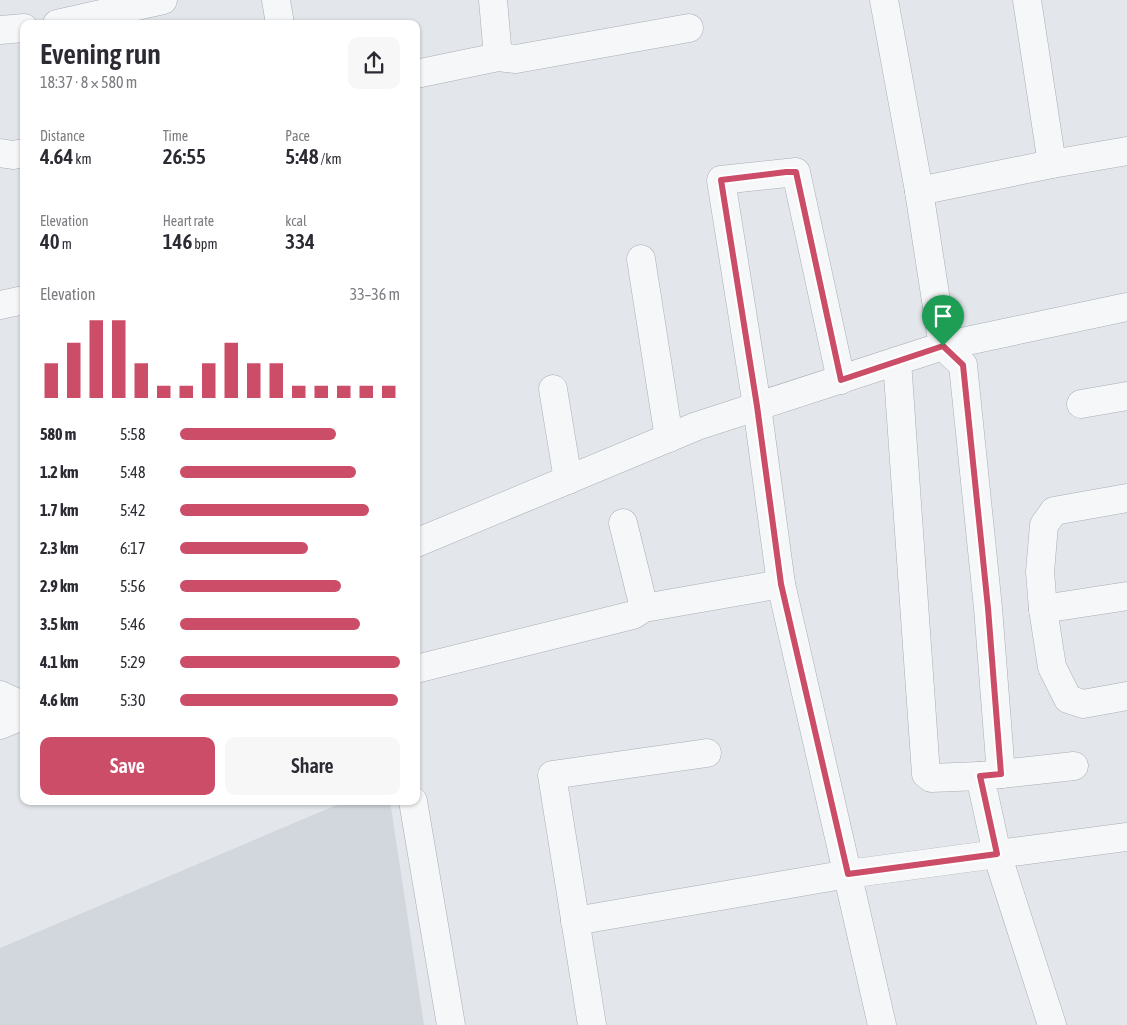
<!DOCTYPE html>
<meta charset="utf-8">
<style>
:root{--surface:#fff;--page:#f7f7f7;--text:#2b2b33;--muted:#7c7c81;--accent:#cb4d68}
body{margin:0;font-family:"Asap Condensed",sans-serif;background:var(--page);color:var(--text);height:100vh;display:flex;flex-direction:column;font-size:19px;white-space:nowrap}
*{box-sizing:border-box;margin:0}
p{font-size:16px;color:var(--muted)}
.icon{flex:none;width:28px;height:28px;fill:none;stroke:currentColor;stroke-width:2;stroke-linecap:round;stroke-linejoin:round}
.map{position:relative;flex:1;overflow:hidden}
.panel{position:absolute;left:20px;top:20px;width:400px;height:785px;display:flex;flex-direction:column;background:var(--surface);border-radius:10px;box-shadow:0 1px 4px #0004}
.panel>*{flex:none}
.pin{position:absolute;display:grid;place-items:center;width:42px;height:42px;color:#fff;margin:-51px -21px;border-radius:50% 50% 50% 0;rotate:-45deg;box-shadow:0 0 5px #0007}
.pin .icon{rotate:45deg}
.round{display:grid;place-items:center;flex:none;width:52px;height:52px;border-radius:10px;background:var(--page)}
.head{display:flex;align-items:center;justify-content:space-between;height:85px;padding:0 20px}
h1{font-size:28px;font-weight:600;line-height:38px}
.figures{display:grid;grid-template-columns:repeat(3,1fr);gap:8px;height:85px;padding:5px 20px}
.figures div{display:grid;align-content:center}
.figures b{font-size:21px;font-weight:600}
.figures small{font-size:14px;font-weight:400}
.figures p{font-size:14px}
.chart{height:140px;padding:10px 20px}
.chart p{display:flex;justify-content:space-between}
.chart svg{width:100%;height:90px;margin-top:5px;stroke:var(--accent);stroke-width:6}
.button{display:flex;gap:10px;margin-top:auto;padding:10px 20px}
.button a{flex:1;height:58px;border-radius:10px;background:var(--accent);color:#fff;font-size:20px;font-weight:600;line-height:58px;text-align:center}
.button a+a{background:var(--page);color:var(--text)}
ul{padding:0 20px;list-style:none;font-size:16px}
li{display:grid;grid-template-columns:80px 60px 1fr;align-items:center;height:38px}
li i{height:12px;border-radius:6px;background:var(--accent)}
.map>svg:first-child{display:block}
.built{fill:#d2d6dd}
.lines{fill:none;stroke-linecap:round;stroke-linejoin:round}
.minor-casing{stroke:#a8aeb5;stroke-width:29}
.minor{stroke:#f6f7f9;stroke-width:28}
.route-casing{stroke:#fff;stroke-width:10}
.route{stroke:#cb4d68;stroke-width:6}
</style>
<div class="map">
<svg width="1127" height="1025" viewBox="0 0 1127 1025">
<rect width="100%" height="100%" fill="#e3e7eb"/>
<!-- built -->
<polygon class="built" points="359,801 390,801 424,1025 0,1025 0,948 339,804"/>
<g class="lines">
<!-- minor casing -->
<g class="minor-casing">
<g id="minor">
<polyline points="276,0 280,24"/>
<polyline points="493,0 498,57"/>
<polyline points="1027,0 1052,164"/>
<polyline points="57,24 163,0"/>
<polyline points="0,30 24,28"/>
<polyline points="416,74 498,57 516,59 689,28"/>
<polyline points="0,153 13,155 24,153"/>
<polyline points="919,191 1052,164 1127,151"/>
<polyline points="641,259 669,438"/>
<polyline points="0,305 24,300"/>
<polyline points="943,346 963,365 988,608 1001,774 980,776 997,854 1127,837"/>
<polyline points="943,346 1127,307"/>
<polyline points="897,361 926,774 931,778 980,776"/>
<polyline points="841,380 796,172 721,180 757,406 781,584 882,1025"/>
<polyline points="553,389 568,480"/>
<polyline points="1081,404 1127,396"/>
<polyline points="1127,498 1054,511 1044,525 1040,572 1043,609 1052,667 1068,699 1083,704 1127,696"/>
<polyline points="623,523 644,608"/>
<polyline points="416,543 697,426 943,346 919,191 884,0"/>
<polyline points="1043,609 1127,596"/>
<polyline points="416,669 633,615 644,608 781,584"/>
<polyline points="0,695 24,706"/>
<polyline points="0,725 24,715"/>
<polyline points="1001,774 1074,766"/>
<polyline points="413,801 451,1025"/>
<polyline points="575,921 848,874 997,854 1052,1025"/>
<polyline points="592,1025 552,775 707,753"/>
</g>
</g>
<!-- minor -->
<use href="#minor" class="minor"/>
</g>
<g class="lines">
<!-- route casing -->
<g class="route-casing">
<polygon id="route" points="786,172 796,172 841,380 943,346 963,365 988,608 1001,774 980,776 997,854 848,874 781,584 757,406 721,180"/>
</g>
<!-- route -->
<use href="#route" class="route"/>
</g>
</svg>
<div class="pin" style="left:943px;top:346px;background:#1e9e55"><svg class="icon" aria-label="arrive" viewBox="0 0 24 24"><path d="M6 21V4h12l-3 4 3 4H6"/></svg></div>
<section class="panel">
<div class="head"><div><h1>Evening run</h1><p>18:37 · 8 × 580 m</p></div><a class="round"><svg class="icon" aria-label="share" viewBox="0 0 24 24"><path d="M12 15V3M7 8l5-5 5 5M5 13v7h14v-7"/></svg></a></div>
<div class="figures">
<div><p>Distance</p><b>4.64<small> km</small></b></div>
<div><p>Time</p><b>26:55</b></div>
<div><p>Pace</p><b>5:48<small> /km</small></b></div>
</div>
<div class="figures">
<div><p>Elevation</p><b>40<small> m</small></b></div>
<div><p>Heart rate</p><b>146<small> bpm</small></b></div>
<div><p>kcal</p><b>334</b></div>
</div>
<div class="chart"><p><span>Elevation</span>33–36 m</p>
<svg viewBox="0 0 160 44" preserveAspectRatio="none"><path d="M5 44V27M15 44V17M25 44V6M35 44V6M45 44V27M55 44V38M65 44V38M75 44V27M85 44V17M95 44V27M105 44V27M115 44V38M125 44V38M135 44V38M145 44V38M155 44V38"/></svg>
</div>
<ul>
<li><b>580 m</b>5:58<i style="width:71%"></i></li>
<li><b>1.2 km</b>5:48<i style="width:80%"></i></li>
<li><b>1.7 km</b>5:42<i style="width:86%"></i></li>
<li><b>2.3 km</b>6:17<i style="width:58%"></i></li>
<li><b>2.9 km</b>5:56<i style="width:73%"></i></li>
<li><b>3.5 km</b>5:46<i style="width:82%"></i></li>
<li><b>4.1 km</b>5:29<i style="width:100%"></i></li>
<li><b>4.6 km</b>5:30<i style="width:99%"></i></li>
</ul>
<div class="button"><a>Save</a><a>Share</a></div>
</section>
</div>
